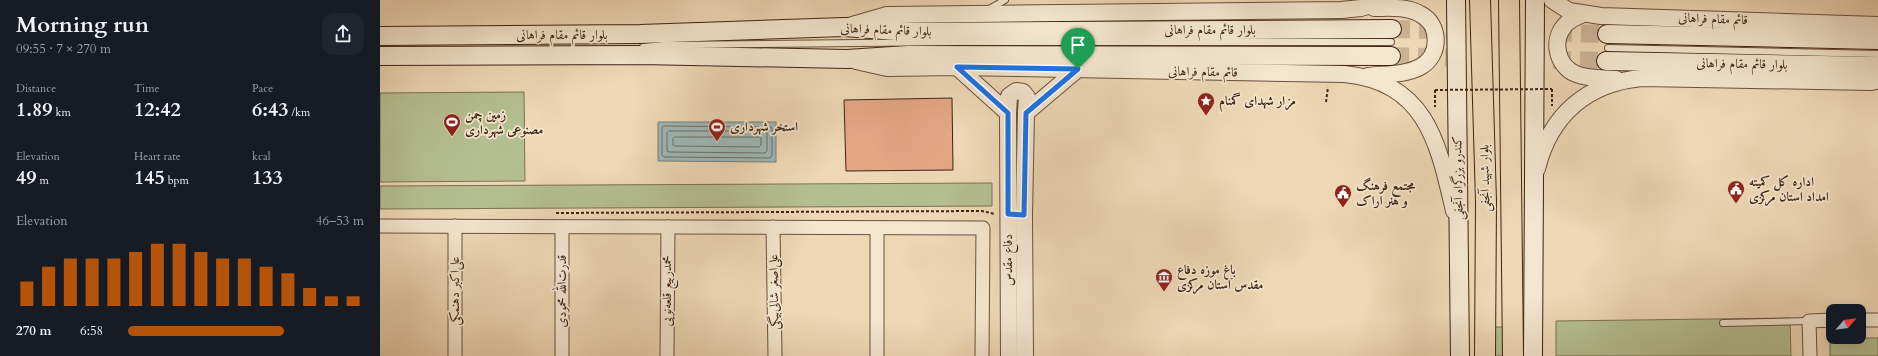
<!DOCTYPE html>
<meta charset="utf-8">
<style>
:root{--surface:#171b24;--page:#20242c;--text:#f1f3f6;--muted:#9ea1a6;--accent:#b45309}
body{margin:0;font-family:Cardo,Amiri,serif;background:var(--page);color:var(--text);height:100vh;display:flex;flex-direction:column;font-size:15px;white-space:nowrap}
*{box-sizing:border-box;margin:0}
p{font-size:13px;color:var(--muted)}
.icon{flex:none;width:22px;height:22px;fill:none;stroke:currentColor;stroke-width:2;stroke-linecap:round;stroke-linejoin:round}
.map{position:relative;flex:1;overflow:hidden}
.details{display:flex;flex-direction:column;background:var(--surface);width:380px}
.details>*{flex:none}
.needle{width:26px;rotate:62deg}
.tools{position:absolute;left:1446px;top:304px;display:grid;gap:8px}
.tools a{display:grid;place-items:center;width:40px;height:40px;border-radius:8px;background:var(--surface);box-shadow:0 4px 16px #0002;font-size:20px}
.pin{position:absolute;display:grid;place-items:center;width:34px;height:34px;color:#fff;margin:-41px -17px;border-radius:50% 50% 50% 0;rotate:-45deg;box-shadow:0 0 4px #0007}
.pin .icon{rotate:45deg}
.round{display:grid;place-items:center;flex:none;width:42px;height:42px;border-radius:12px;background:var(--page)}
.head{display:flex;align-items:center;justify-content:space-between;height:68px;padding:0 16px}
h1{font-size:22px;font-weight:800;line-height:30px}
.figures{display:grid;grid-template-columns:repeat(3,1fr);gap:6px;height:68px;padding:4px 16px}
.figures div{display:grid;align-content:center}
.figures b{font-size:20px;font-weight:800}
.figures small{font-size:11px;font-weight:400}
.figures p{font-size:11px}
.chart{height:112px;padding:8px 16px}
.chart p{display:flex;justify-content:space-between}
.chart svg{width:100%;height:72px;margin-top:4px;stroke:var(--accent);stroke-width:6}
ul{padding:0 16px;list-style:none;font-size:13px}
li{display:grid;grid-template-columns:64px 48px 1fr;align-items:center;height:30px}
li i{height:10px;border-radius:5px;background:var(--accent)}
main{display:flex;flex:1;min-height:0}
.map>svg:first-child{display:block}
.green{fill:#b4bf90;stroke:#7a7152}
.water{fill:#9db7b7;stroke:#777c76}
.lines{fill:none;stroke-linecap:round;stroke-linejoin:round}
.shore{stroke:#6e6d66;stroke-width:1}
.building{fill:#e3a786;stroke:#3f2314}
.secondary-tunnel{stroke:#cab394;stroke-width:18;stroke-dasharray:18 9;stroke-linecap:butt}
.service-casing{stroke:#6a503c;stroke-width:8}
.minor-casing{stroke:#6a503c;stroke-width:15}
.tertiary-casing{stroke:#6a503c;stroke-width:18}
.secondary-casing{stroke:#3f2314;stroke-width:20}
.primary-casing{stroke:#3f2314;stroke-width:22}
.path{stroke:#3f2314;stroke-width:2;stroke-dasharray:3 2;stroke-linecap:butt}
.service{stroke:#f3e5ce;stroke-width:6}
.minor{stroke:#f3e5ce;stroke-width:13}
.tertiary{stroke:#f3e5ce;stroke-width:16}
.secondary{stroke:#f3e5ce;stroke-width:18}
.primary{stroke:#edd7b4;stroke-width:20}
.path-bridge{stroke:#3f2314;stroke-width:2;stroke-dasharray:3 2;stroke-linecap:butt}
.route-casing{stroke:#fff;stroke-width:8}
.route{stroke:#1a73e8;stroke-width:5}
.labels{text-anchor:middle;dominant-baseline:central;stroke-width:3.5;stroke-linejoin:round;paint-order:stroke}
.street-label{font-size:13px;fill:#3f2314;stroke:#f3e5ce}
.poi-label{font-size:13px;font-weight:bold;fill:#3f2314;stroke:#f3e5ce;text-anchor:start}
</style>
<main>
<section class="details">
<div class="head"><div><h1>Morning run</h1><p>09:55 · 7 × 270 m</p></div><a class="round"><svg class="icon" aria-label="share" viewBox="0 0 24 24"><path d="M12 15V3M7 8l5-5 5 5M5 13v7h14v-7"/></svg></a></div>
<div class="figures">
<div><p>Distance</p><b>1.89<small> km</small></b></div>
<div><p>Time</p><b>12:42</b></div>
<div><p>Pace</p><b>6:43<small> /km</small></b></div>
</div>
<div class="figures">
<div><p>Elevation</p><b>49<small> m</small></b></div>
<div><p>Heart rate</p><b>145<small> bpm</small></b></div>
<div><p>kcal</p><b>133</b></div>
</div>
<div class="chart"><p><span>Elevation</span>46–53 m</p>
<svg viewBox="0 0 160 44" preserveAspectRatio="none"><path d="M5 44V29M15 44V20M25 44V15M35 44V15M45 44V15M55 44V11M65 44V6M75 44V6M85 44V11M95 44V15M105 44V15M115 44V20M125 44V24M135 44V33M145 44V38M155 44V38"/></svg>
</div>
<ul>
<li><b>270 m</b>6:58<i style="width:66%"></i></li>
</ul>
</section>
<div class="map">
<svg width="1498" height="356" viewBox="0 0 1498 356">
<rect width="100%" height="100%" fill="#edd7b4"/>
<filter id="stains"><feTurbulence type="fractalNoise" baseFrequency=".005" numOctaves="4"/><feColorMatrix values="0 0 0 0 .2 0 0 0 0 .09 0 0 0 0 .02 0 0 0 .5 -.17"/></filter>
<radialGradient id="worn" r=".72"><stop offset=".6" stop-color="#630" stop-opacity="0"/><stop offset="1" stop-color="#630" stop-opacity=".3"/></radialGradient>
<!-- green -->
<g class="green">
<polygon points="144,92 145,181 0,182 0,93"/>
<polygon points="612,183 612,206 0,209 0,186"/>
<polygon points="1410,318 1411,356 1176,356 1176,321"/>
<polygon points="1115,327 1124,327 1124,356 1114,356"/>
<rect x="1450" y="338" width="48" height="18"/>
</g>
<!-- water -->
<polygon class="water" points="278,122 396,122 396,162 278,161"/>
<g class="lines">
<!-- shore -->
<g class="shore">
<polygon points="284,126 391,127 392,128 392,156 390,158 284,157 282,155 282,128"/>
<polygon points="289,131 386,131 387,133 387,151 385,153 289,152 287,151 287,133"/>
<polygon points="295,137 380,137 381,139 381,145 379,147 295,146 293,145 293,139"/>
</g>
</g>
<!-- building -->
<polygon class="building" points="572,98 573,170 466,171 464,100"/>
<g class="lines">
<!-- secondary-tunnel -->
<g class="secondary-tunnel">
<polyline points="1012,29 1227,34"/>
<polyline points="1011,56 1226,61"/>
</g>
<!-- service casing -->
<g class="service-casing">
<g id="service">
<polyline points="609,9 625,0"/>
<polyline points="263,47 284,45 577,42 1011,42"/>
<polyline points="1228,48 1498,54"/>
<polyline points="1343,323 1429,321"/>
</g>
</g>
<!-- minor casing -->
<g class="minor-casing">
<g id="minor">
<polyline points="0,226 603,228 602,356"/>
<polyline points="75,226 75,356"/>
<polyline points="393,227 395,356"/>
<polyline points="1479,320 1498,320"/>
<polyline points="182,356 182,227"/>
<polyline points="287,356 288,227"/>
<polyline points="497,356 497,228"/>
<polyline points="1430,356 1429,321 1453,320"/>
</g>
</g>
<!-- tertiary casing -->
<g class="tertiary-casing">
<g id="tertiary">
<polyline points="1172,0 1189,11 1221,16 1498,25"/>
<path d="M1203,14C1196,17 1190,19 1185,25C1171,41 1177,66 1196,74C1208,79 1223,78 1236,79"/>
<polyline points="469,26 507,15 961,10 981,8 1007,0"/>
<path d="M476,61L507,68L577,67L964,74C1046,82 1058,142 1074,211"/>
<polyline points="577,67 628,113 629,356"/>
<path d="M988,76C1005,74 1025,75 1040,67C1061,56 1061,24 1040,14C1026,6 1008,8 994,8"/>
<polyline points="628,113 629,96 636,91 643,92 647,97 646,113"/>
<path d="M1157,169C1170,115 1207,83 1262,78L1492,82L1498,80"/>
<polyline points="645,356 644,215 646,113 698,69"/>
</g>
</g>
<!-- secondary casing -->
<g class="secondary-casing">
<g id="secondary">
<polyline points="1076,0 1080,356"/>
<polyline points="1227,34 1498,40"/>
<polyline points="0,36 260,34 464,27 530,32 1012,29"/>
<polyline points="0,56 261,55 467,59 528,55 1011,56"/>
<polyline points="1226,61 1498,66"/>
<polyline points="1153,356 1155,0"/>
</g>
</g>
<!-- primary casing -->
<g class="primary-casing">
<g id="primary">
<polyline points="1100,0 1106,201 1105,356"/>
<polyline points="1129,0 1133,356"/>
</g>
</g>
<!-- path -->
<g class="path">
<polyline points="1172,89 1172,106"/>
<polyline points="1055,90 1055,107"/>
<polyline points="946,102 948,87"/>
<polyline points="176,213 602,211 615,214"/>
</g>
<!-- service -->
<use href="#service" class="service"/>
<!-- minor -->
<use href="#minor" class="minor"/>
<!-- tertiary -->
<use href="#tertiary" class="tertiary"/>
<!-- secondary -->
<use href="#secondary" class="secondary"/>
<!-- primary -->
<use href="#primary" class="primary"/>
<!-- path-bridge -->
<polyline class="path-bridge" points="1055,90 1172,89"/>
</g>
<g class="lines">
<!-- route casing -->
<g class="route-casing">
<polygon id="route" points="577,67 698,69 646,113 644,215 628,214 628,113"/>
</g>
<!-- route -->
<use href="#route" class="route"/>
</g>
<!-- icons -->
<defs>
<g id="sight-pin" transform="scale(0.9)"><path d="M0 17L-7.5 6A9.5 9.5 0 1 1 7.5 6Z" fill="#8f2418" stroke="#f3e5ce"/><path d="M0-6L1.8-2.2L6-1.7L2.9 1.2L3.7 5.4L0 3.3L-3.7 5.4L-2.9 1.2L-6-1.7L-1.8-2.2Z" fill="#fff"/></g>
<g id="stadium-pin" transform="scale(0.9)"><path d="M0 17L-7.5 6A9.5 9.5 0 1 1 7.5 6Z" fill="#8f2418" stroke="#f3e5ce"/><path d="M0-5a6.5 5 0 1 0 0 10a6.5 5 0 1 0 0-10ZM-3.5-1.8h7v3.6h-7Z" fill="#fff"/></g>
<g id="civic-pin" transform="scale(0.9)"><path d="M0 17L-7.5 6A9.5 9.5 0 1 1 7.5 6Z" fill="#8f2418" stroke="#f3e5ce"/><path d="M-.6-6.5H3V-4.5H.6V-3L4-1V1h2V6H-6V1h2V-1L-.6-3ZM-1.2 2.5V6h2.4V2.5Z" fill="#fff"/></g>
<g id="museum-pin" transform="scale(0.9)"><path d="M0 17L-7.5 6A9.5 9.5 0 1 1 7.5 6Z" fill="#8f2418" stroke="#f3e5ce"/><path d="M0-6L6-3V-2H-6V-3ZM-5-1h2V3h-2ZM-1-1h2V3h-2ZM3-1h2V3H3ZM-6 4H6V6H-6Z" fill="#fff"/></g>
</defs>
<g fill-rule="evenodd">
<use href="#sight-pin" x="826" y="101"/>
<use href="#stadium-pin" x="72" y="122"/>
<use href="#stadium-pin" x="337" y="127"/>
<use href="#civic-pin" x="1356" y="189"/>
<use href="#civic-pin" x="963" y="193"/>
<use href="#museum-pin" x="784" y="277"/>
</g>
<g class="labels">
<!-- street labels -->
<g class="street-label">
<text transform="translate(1333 19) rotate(2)">قائم مقام فراهانی</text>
<text transform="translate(506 30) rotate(2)">بلوار قائم مقام فراهانی</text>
<text x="830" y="30">بلوار قائم مقام فراهانی</text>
<text x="182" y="35">بلوار قائم مقام فراهانی</text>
<text transform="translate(1362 64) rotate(1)">بلوار قائم مقام فراهانی</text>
<text transform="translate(823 72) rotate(1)">قائم مقام فراهانی</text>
<text transform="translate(1078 178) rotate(-91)">کندرو بزرگراه آنجفی</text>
<text transform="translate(1105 178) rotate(-91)">بلوار شهید آنجفی</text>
<text transform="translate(628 260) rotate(-90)">دفاع مقدس</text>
<text transform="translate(75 291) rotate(-90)">علی‌اکبر دهنمکی</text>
<text transform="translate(182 291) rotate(-90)">قدرت‌الله محمودی</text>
<text transform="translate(287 291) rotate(-90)">محمدربیع قلعه‌نویی</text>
<text transform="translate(394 292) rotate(-91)">علی‌اصغر شالی‌بیگی</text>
</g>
<!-- poi labels -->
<g class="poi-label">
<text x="839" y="101">مزار شهدای گمنام</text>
<text x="85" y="115">زمین چمن<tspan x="85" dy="15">مصنوعی شهرداری</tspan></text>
<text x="350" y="127">استخر شهرداری</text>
<text x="1369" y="182">اداره کل کمیته<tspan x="1369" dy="15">امداد استان مرکزی</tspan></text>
<text x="976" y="186">مجتمع فرهنگ<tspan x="976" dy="15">و هنر اراک</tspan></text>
<text x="797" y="270">باغ موزه دفاع<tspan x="797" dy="15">مقدس استان مرکزی</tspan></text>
</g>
</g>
<rect width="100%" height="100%" filter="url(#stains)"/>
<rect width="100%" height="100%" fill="url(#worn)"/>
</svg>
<div class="tools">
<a><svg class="needle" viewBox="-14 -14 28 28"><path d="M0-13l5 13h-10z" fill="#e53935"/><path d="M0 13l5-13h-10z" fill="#9ea1a6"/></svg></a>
</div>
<div class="pin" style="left:698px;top:69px;background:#1e9e55"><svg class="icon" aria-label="arrive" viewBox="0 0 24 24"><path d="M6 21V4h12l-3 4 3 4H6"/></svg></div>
</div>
</main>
